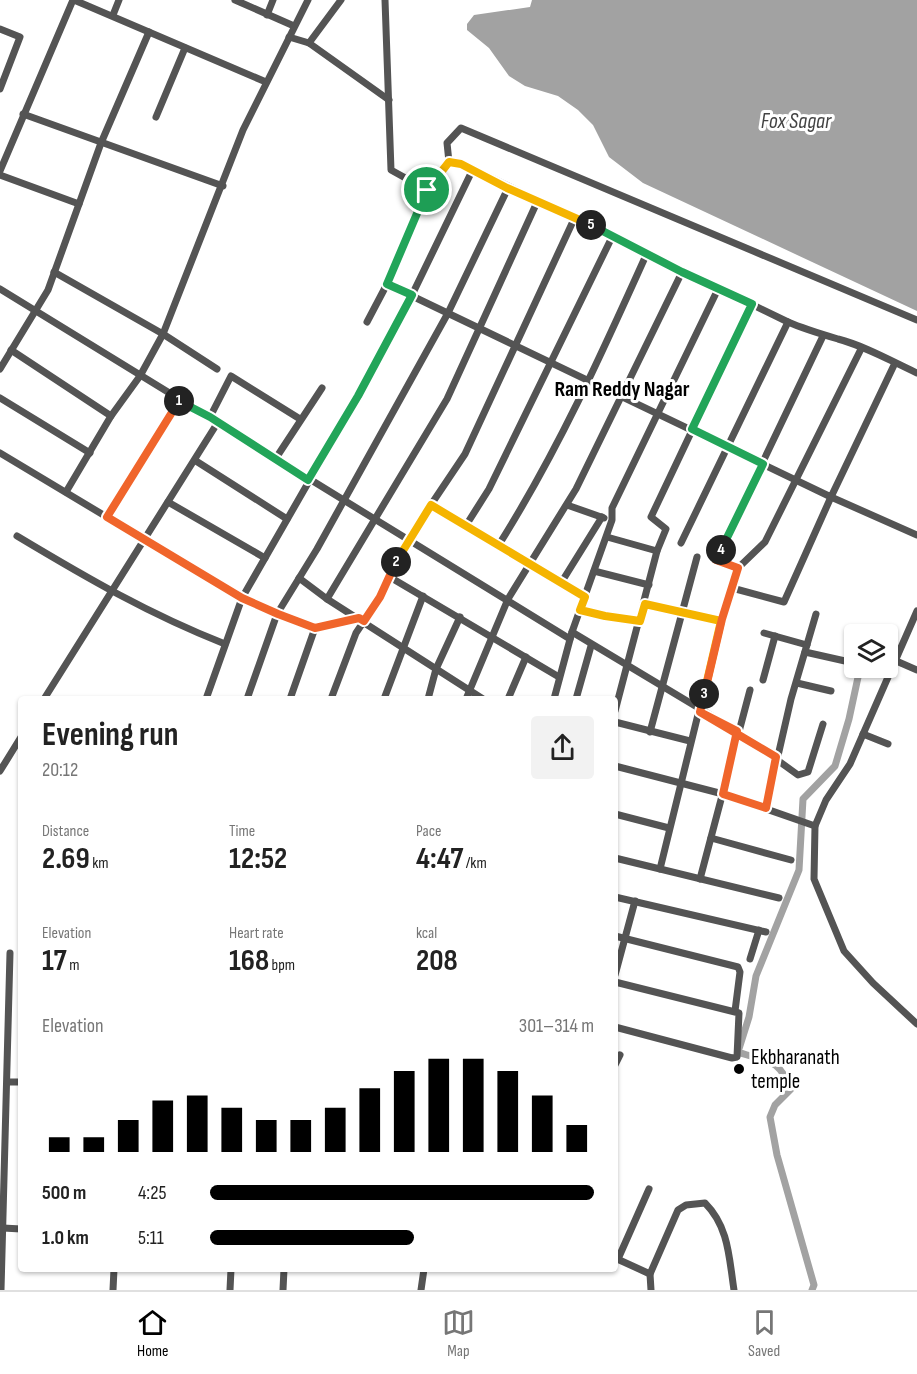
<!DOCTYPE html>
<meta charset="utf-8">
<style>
:root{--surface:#fff;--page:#f2f2f2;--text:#222;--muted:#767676;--line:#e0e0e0;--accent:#000}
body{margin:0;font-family:"Sofia Sans Condensed",sans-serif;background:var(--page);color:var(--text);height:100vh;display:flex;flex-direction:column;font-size:22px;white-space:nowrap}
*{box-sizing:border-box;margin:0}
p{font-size:20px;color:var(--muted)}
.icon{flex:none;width:33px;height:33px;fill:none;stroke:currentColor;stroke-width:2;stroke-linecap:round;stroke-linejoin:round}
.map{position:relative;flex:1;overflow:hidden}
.sheet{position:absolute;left:18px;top:696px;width:600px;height:576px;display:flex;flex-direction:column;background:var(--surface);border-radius:6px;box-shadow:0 2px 4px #0004}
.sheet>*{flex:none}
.controls{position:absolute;left:844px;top:624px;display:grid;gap:12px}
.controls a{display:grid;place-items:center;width:54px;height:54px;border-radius:6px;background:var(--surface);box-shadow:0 2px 4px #0004;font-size:30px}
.pin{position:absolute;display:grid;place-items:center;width:51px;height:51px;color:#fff;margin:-26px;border:3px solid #fff;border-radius:50%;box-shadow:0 2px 6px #0007}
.km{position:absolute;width:30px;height:30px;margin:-15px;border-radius:50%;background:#222;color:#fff;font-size:16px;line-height:30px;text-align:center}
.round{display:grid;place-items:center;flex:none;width:63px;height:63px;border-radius:6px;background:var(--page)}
.headline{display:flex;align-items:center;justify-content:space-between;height:102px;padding:0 24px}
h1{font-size:33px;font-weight:700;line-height:45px}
.stats{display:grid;grid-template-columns:repeat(3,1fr);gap:9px;height:102px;padding:6px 24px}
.stats div{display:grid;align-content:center}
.stats b{font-size:30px;font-weight:700}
.stats small{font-size:16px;font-weight:400}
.stats p{font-size:16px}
.chart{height:168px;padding:12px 24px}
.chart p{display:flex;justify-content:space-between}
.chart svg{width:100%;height:108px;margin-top:6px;stroke:var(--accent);stroke-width:6}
ul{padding:0 24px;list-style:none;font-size:20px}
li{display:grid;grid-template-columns:96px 72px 1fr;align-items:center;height:45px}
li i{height:15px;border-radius:8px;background:var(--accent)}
.dock{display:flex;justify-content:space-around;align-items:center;height:84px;border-top:2px solid var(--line);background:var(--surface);font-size:16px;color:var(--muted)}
.dock a{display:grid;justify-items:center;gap:3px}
.dock .active{color:var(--accent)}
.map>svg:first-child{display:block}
.water{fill:#a2a2a2}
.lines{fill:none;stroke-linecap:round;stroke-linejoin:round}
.canal{stroke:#a2a2a2;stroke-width:7}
.minor{stroke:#545454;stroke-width:7}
.split-1-casing{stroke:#fff;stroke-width:12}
.split-2-casing{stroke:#fff;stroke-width:12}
.split-3-casing{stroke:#fff;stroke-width:12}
.split-4-casing{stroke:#fff;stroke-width:12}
.split-5-casing{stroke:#fff;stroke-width:12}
.split-6-casing{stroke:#fff;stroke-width:12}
.split-1{stroke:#22a559;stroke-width:8}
.split-2{stroke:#f0652b;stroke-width:8}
.split-3{stroke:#f5b400;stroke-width:8}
.split-4{stroke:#f0652b;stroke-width:8}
.split-5{stroke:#22a559;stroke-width:8}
.split-6{stroke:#f5b400;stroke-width:8}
.poi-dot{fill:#000;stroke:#fff;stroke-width:2}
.labels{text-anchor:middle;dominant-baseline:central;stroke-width:6;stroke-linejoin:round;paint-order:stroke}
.poi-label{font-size:21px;fill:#000;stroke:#fff;text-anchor:start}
.water-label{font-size:22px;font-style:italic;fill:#434343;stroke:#fff}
.neighbourhood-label{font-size:22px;font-weight:bold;fill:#000;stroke:#fff}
</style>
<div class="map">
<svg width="917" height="1290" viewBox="0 0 917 1290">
<rect width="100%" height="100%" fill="#fff"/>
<!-- water -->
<polygon class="water" points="532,0 917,0 917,311 643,183 609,157 593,125 578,110 558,96 525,86 509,76 489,48 467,30 467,24 474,15 530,7"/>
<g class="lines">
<!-- canal -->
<path class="canal" d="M812,1290L814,1285L777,1155L770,1117L775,1105L791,1089C777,1056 768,1063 738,1052L749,1017L756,976L799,870L803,799L835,766L849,719L860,668"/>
<!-- minor -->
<g class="minor">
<polyline points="74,0 266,82"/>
<polyline points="235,0 294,26"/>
<polyline points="385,0 391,170 427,190"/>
<polyline points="113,15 119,0"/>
<polyline points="267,15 273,0"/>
<polyline points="0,29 20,37 0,89"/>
<polyline points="289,37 309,43 389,100"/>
<polyline points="309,43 341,0"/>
<polyline points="23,114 223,186"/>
<polyline points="156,117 185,48"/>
<polyline points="449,162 447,143 461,128 917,320"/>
<polyline points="0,171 73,0"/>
<polyline points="0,175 79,204"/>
<polyline points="54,272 163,334 217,369"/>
<polyline points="0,289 570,639"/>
<polyline points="367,322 387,284"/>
<polyline points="11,350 111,416"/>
<path d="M895,363L831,497L387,284L427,190L449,162L461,163L788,322C804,329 821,334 838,339C865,346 891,361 917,373"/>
<polyline points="0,369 48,290 101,143 149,32"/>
<polyline points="0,398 90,453"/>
<polyline points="210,417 231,376 300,419"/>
<polyline points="0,453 242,598 315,628 359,618"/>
<polyline points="276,458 322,388"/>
<polyline points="196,461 287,519"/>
<polyline points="66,492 111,416 140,376 163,334 243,130 308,0"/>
<polyline points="168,502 265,558"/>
<polyline points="431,505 585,597"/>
<polyline points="567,505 604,518"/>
<polyline points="107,517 179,401"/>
<polyline points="465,527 489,489 613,235"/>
<path d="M17,536C87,578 149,614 225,644"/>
<polyline points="607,537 657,551"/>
<polyline points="681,543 788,322"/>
<path d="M498,546C557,453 602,353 647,253"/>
<polyline points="738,568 716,560 823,336"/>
<polyline points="594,571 649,585"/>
<polyline points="388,576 559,677"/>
<polyline points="299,578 327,599"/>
<polyline points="561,583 602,517"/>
<polyline points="732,588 784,602 831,497 917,535"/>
<polyline points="645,604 721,621"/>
<polyline points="580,610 605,616 640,621"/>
<polyline points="572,632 737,731 798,775 808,772 823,724"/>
<polyline points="764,633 807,645"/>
<polyline points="805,652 854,663"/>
<polyline points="894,660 917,670"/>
<polyline points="763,680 775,636"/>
<polyline points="797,683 831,691"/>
<polyline points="44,699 218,422"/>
<polyline points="206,699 242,598 358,396 412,295 472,171"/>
<polyline points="247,699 277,614 317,549 448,313 508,188"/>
<polyline points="290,699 315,628"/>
<polyline points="331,699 356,633 380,597 408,539 465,454 575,217"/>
<polyline points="384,699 423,596"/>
<polyline points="428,699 436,669 460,617"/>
<polyline points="466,699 508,599 576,489 682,272"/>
<polyline points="483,699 327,599 447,399 538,200"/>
<polyline points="508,699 526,657"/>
<polyline points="554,699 572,632 612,520 612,508 718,289"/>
<polyline points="576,699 591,646"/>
<polyline points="615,711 657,551 666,529 651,517 752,304"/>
<polyline points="615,722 690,741"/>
<polyline points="650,732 697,557"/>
<polyline points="863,734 888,744"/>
<polyline points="615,766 723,794 815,826 814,879 844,951 873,983 917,1024"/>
<polyline points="0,771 21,737"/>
<polyline points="766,808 791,699 816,614"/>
<polyline points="615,814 669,828"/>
<polyline points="815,826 826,800 850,764 917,611"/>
<polyline points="711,838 791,860"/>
<polyline points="615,858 779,898"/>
<polyline points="660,869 721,621 738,568 765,542 861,349"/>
<polyline points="700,879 750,690"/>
<polyline points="615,897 766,932"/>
<polyline points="615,936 738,967 740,972 735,1011"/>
<polyline points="750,959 759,930"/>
<polyline points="615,975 635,901"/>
<polyline points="615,982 739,1013 737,1057 732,1058 615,1027"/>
<polyline points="615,1065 620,1055"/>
<polyline points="8,1082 21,1082"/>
<polyline points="3,1228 21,1229"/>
<polyline points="615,1258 650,1274"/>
<polyline points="618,1259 649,1189"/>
<polyline points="1,1290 10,953"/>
<polyline points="113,1290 114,1269"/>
<polyline points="230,1290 231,1269"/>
<polyline points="283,1290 284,1269"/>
<polyline points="421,1290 424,1269"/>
<path d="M651,1290L650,1274L678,1210L686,1205L705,1203C729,1227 729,1258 734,1290"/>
</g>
</g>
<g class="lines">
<!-- split-1 casing -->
<g class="split-1-casing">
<polyline id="split-1" points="179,401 210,417 308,480 358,396 412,295 387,284 427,190"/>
</g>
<!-- split-2 casing -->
<g class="split-2-casing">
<polyline id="split-2" points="179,401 107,517 242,598 278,614 315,628 359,618 364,621 380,597 396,562"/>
</g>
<!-- split-3 casing -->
<g class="split-3-casing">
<polyline id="split-3" points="396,562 431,505 585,597 580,610 605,616 640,621 645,604 721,621 704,694"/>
</g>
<!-- split-4 casing -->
<g class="split-4-casing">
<polyline id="split-4" points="704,694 700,712 737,731 723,794 766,808 776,757 700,712 722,619 738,568 716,560 721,550"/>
</g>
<!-- split-5 casing -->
<g class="split-5-casing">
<polyline id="split-5" points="591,225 682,272 752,304 692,429 763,464 721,550"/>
</g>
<!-- split-6 casing -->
<g class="split-6-casing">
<polyline id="split-6" points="427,190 449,162 461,164 507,188 591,225"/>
</g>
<!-- split-1 -->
<use href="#split-1" class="split-1"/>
<!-- split-2 -->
<use href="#split-2" class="split-2"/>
<!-- split-3 -->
<use href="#split-3" class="split-3"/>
<!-- split-4 -->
<use href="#split-4" class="split-4"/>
<!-- split-5 -->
<use href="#split-5" class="split-5"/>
<!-- split-6 -->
<use href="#split-6" class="split-6"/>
</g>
<!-- markers -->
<circle class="poi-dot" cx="739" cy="1069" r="6"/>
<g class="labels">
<!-- poi labels -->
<g class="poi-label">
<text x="751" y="1057">Ekbharanath<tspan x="751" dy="24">temple</tspan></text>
</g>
<!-- water labels -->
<g class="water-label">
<text x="796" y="121">Fox Sagar</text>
</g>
<!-- neighbourhood labels -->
<g class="neighbourhood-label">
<text x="622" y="389">Ram Reddy Nagar</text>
</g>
</g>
</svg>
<div class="controls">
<a><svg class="icon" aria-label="layers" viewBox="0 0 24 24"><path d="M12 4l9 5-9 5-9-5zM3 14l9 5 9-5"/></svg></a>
</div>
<div class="pin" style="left:427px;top:190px;background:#1e9e55"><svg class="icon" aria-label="arrive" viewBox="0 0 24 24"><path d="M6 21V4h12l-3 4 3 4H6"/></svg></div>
<b class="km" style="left:179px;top:401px">1</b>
<b class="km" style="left:396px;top:562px">2</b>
<b class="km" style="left:704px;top:694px">3</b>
<b class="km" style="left:721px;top:550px">4</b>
<b class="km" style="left:591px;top:225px">5</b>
<section class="sheet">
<div class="headline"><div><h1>Evening run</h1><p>20:12</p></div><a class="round"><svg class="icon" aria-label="share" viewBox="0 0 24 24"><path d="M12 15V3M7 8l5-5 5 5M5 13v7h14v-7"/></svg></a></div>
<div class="stats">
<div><p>Distance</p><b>2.69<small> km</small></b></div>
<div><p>Time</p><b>12:52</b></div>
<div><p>Pace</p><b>4:47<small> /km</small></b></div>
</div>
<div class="stats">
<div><p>Elevation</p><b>17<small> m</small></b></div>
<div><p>Heart rate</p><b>168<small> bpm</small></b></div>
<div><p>kcal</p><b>208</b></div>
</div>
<div class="chart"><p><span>Elevation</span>301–314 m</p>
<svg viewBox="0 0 160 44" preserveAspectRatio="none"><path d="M5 44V38M15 44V38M25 44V31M35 44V23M45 44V21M55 44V26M65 44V31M75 44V31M85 44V26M95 44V18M105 44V11M115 44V6M125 44V6M135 44V11M145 44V21M155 44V33"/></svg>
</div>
<ul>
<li><b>500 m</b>4:25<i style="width:100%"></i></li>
<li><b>1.0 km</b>5:11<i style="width:53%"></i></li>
</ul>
</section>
</div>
<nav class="dock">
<a class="active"><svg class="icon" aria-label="home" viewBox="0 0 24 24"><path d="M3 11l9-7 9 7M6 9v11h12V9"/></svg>Home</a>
<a><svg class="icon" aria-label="map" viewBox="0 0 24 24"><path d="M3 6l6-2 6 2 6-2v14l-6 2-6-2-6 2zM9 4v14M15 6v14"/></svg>Map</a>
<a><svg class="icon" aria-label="saved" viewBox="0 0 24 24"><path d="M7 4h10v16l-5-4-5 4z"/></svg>Saved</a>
</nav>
